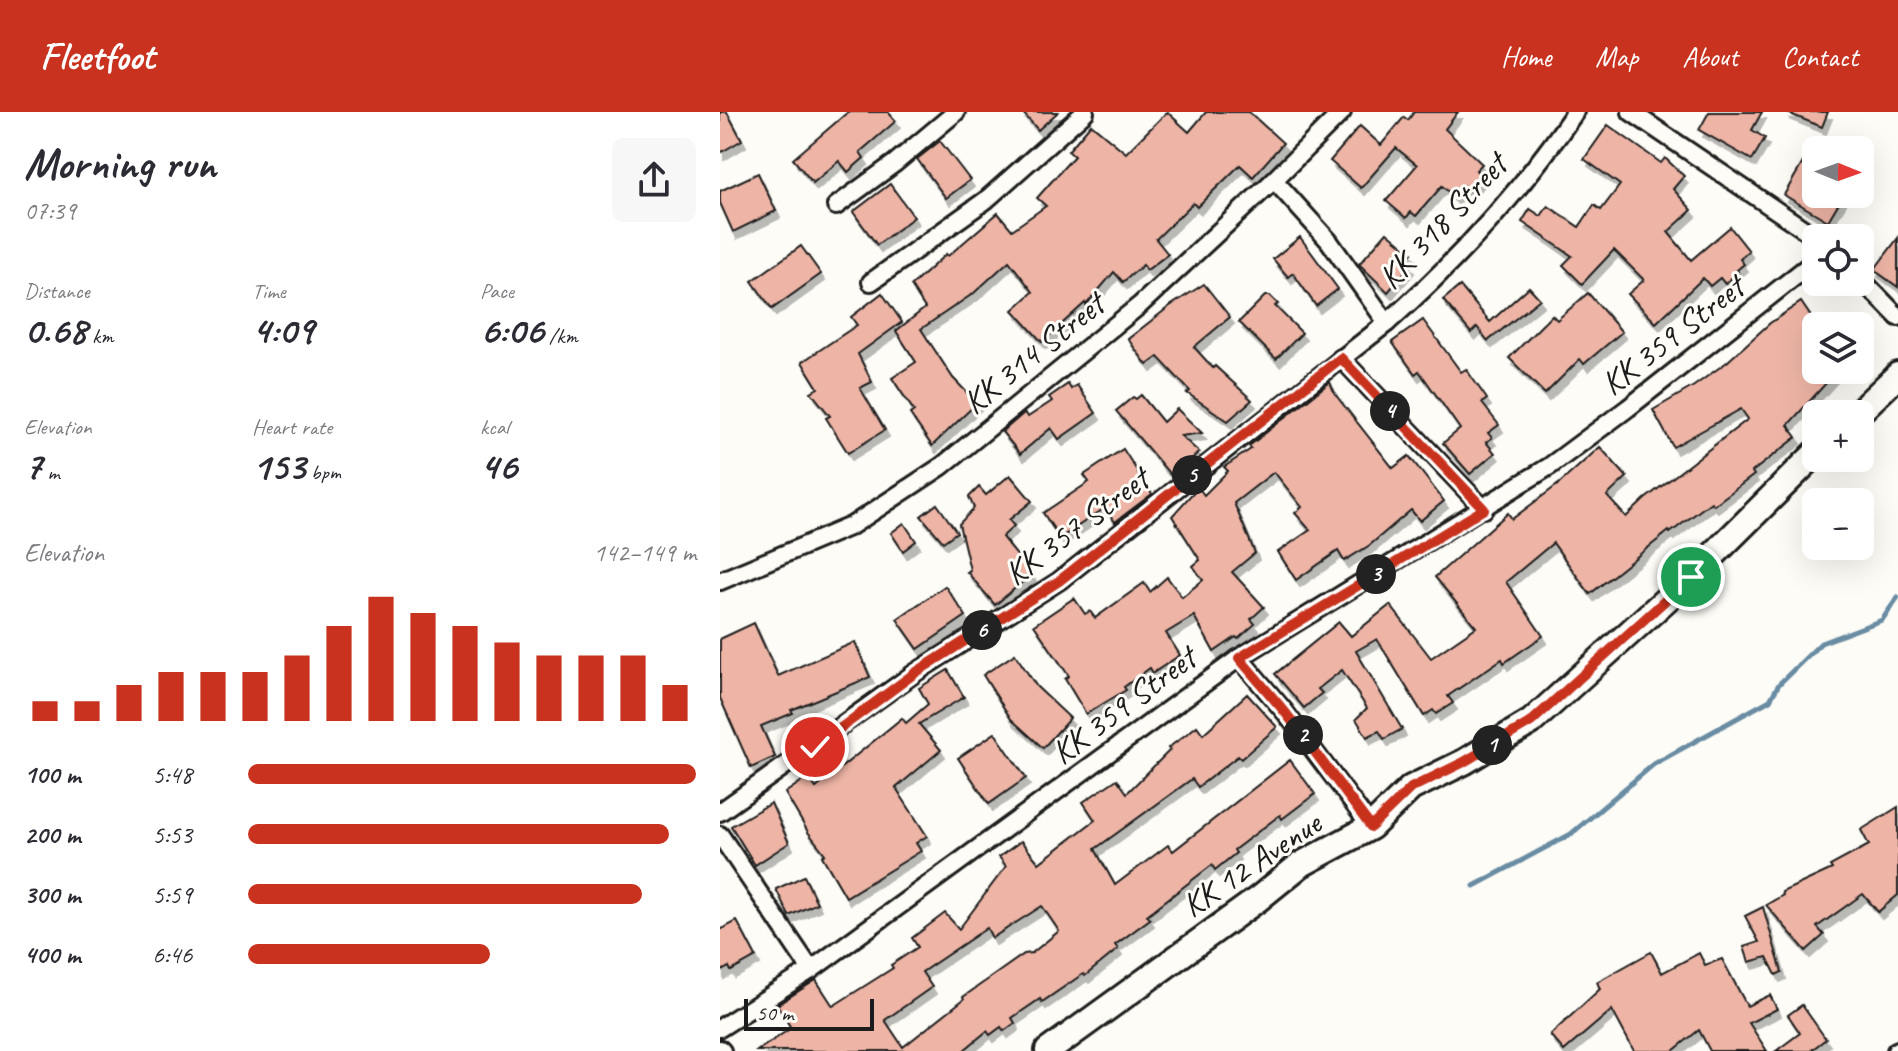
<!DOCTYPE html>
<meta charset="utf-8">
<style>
:root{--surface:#fff;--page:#f7f7f7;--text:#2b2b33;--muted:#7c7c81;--accent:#c8321e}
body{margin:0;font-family:Caveat,sans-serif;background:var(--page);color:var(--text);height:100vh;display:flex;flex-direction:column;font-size:30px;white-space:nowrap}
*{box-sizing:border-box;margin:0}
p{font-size:26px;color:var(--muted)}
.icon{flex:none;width:44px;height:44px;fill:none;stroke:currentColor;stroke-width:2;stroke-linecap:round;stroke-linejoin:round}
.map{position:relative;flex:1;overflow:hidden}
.drawer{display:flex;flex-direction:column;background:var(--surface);width:720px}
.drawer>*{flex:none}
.needle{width:52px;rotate:91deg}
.controls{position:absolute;left:1082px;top:24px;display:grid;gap:16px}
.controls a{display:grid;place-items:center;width:72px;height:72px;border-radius:12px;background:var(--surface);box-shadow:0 8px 32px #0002;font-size:40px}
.scale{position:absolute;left:24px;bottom:20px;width:130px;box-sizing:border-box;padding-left:8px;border:4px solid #1c1c1c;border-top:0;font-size:22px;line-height:28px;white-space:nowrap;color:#1c1c1c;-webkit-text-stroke:6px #fdfcf7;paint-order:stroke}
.pin{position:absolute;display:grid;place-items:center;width:68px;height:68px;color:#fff;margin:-34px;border:4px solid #fff;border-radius:50%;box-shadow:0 2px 8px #0007}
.km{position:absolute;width:40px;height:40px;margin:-20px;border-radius:50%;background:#222;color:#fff;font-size:22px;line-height:40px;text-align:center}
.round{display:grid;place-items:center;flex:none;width:84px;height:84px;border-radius:12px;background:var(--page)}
.overview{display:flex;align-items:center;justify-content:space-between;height:136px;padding:0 24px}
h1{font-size:44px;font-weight:800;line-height:60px}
.stats{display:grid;grid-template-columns:repeat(3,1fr);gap:12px;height:136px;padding:8px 24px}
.stats div{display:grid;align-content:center}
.stats b{font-size:40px;font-weight:800}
.stats small{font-size:22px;font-weight:400}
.stats p{font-size:22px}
.chart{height:224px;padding:16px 24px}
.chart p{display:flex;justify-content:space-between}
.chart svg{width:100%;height:144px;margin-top:8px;stroke:var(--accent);stroke-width:6}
ul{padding:0 24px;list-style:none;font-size:26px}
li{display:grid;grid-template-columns:128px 96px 1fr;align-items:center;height:60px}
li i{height:20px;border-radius:10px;background:var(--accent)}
header{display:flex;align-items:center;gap:48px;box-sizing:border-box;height:112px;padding:0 40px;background:var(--accent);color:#fff}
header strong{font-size:38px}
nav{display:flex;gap:44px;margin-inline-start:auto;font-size:28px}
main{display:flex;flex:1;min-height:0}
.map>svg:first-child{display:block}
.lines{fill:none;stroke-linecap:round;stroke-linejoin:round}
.stream{stroke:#698ca3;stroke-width:5}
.building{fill:#eeb5a6;stroke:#1c1c1c;stroke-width:2;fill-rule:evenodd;filter:url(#shadow)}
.street-casing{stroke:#1c1c1c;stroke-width:22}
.secondary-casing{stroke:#1c1c1c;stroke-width:30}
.street{stroke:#fdfcf7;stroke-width:16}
.secondary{stroke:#fdfcf7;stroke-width:24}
.route-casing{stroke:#fff;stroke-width:16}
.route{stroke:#c8321e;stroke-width:10}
.labels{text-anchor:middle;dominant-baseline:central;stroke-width:6;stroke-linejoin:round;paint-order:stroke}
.street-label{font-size:34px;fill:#1c1c1c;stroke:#fdfcf7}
</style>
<header>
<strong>Fleetfoot</strong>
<nav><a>Home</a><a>Map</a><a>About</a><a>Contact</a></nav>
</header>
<main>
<section class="drawer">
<div class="overview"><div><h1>Morning run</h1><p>07:39</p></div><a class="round"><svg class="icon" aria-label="share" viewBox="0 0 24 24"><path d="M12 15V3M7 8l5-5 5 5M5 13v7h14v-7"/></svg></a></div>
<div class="stats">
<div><p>Distance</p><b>0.68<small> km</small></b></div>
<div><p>Time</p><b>4:09</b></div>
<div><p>Pace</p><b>6:06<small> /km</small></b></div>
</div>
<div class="stats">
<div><p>Elevation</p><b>7<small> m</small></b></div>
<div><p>Heart rate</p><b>153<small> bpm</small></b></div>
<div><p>kcal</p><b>46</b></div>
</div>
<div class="chart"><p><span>Elevation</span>142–149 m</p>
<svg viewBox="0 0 160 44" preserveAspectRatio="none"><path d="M5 44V38M15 44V38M25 44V33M35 44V29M45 44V29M55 44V29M65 44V24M75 44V15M85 44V6M95 44V11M105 44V15M115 44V20M125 44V24M135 44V24M145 44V24M155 44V33"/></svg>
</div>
<ul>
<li><b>100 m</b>5:48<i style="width:100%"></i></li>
<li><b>200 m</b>5:53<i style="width:94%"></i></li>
<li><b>300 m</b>5:59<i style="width:88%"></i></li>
<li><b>400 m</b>6:46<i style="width:54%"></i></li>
</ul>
</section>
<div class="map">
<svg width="1178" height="939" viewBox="0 0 1178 939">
<defs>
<filter id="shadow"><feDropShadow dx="4" dy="7" stdDeviation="0" flood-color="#0004"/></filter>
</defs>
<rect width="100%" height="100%" fill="#fdfcf7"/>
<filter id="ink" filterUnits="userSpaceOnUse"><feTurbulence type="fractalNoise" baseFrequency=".0125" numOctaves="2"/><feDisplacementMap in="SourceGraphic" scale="16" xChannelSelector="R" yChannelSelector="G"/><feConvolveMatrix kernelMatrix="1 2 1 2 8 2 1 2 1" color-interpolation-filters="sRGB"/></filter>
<g filter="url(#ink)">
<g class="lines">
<!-- stream -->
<polyline class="stream" points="754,774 851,722 934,652 1050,588 1059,572 1101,531 1162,508 1178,485"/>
</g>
<!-- building -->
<g class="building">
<polygon points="0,0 7,0 22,28 0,41"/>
<polygon points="128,0 168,0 176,9 140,40 144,46 128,60 119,49 93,71 73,47"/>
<polygon points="302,0 338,0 318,18"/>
<polygon points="447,0 469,20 486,0 529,0 563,31 533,65 520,53 477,95 473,91 436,127 448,142 427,158 423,153 403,170 394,160 366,193 365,191 322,230 293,198 313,180 289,149 254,181 201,217 233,266 257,291 212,334 190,302 194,299 172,266 196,250 176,219 205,196 191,174 226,142 228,144 278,101 292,118 326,94 317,86 354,44 348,39 371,12 406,41"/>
<polygon points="694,0 738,0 725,17 762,52 756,58 762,65 750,79 744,74 734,85 722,74 696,104 691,100 686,106 666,89 697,53 676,36 641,76 610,49 640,14 661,33 684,5 688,8"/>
<polygon points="989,0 1042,0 1032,18 1045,26 1032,48 979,18"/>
<polygon points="1065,0 1108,0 1102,15"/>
<polygon points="888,13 941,51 945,46 964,64 953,77 972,98 948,120 971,148 1010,115 1029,139 1020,147 1024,152 1017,158 1018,160 1005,172 1000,166 990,174 983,166 936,211 908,182 924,168 894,138 862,172 843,153 852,144 802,110 810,97 821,104 828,94 859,115 874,93 881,98 900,73 864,47"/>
<polygon points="1096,28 1096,82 1124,82 1108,109 1064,83"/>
<polygon points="220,29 250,68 226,86 197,47"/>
<polygon points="38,61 56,99 13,120 0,91 0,79"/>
<polygon points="170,72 194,105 157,133 133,100"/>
<polygon points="667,120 692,141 685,149 690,154 668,180 639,152"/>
<polygon points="580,125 618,177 596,194 573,161 568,165 553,147"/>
<polygon points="1178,126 1178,175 1154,158"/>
<polygon points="81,134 101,162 52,197 32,169"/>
<polygon points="484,172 510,205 474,235 493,256 495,254 532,288 508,309 467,281 470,279 438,245 427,253 408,227 450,194"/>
<polygon points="740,174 770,210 809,175 820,187 768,229 757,215 751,221 723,188"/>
<polygon points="162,181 182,210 138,242 152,270 140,276 165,318 128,341 106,306 110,304 91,280 98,276 82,250 137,213 131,205"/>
<polygon points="868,181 902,220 864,252 860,247 825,282 789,246 832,203 837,208"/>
<polygon points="545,184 550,184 558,192 555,194 582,221 556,247 519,210"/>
<polygon points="1081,190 1096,212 1096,258 1118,258 1068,313 1077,325 1032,360 1034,363 994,393 991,390 950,421 949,419 870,482 833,431 786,470 823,524 784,551 782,547 728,584 733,591 716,602 713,598 704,604 657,527 636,539 682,617 664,627 659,619 647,625 636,607 647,596 622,558 598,577 602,581 584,596 555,562 619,510 631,524 670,493 711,546 756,515 715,465 788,401 792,407 840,371 880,335 907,365 887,384 906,405 925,387 1028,307 1021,297 953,335 933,298 974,274 1007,250 1050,211"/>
<polygon points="703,208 741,260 746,257 767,287 762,291 779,313 768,321 772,326 766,330 775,341 750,362 723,331 740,317 699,259 695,262 672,230"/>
<polygon points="610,270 615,282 673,356 689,344 724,389 700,409 691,398 650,433 624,449 618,439 576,468 558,440 590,418 575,401 582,395 554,360 514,391 535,441 512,460 544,495 531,507 535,512 518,527 516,525 494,540 474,504 446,521 460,543 433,561 430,556 404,575 406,578 366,602 345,567 349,564 314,513 354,486 365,502 370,499 375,506 424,471 430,480 447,465 462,485 483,468 473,454 480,448 452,404 478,375 484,383 508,359 504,355 531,337 529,334"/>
<polygon points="348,272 351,277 357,273 376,301 339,327 331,316 300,342 282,320 304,301 308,305 332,289 329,285"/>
<polygon points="421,283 443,310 457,297 482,321 461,324 479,340 453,366 396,299 413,285 416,287"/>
<polygon points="403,337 432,382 395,410 385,396 340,426 323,401 369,370 364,363"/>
<polygon points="290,363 312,389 289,408 294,414 282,425 312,462 275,493 247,460 250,458 239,412 254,396 249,385 259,375 266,383"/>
<polygon points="217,392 237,420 223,430 201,404"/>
<polygon points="184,411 196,429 183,439 171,421"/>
<polygon points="225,474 246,504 198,537 177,507"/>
<polygon points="34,511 58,564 135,530 150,565 71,598 73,601 41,614 55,645 31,656 0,586 0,527"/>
<polygon points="295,542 317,575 350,606 323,636 291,607 263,563"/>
<polygon points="228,558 244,585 199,612 221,638 176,676 207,724 196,731 201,739 126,785 102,744 105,742 88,720 65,681 88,665 96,676 182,606 186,611 208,592 199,576"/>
<path d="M527,582L557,615L521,647L518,644L478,675L472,667L375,737L395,773L448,733L453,739L570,648L595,682L562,707L560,703L514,738L516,741L495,758L492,753L427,803L430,807L395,833L398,837L365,864L363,862L322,890L320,887L292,906L295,911L284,919L281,915L270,923L267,919L243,939H37L71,916L57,893L96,868L113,894L173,856L171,853L198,835L192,826L225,801L239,817L286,754L279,745L301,729L319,751L375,708L363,690L397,667L407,681L450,638L448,636L477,614L483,622ZM322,794L339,819L312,841L304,842L243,885L244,887L183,935L165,908L212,875L202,860L267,816L272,826Z"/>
<polygon points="275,621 306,666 269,692 238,646"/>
<polygon points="51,691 69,731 35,753 11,714"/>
<polygon points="1178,695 1178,783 1158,800 1143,782 1097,815 1104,823 1086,839 1046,793 1063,783 1062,780 1112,757 1110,754 1149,733 1141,718"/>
<polygon points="84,764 97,791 69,804 56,777"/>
<polygon points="1043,795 1062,860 1056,863 1047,845 1029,850 1024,835 1039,830 1025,804"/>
<polygon points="17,809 36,845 11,859 9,855 0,860 0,818"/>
<polygon points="931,840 942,861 979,841 985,853 1002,847 1027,894 1050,883 1057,897 1029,911 1047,939 990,939 979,918 953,939 914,939 892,898 844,939 830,923 880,877 877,870"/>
<polygon points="1082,893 1106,927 1090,939 1056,939 1080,921 1068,903"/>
</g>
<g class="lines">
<!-- street casing -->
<g class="street-casing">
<g id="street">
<polyline points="911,0 1097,126"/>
<polyline points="554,68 609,129 667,211"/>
<polyline points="116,94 175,51 236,0"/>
<polyline points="1140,166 1178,205"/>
<polyline points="151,170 266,88 365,0"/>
<polyline points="621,246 764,397"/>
<polyline points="0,469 131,414 222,354 420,193 554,68 622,0"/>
<polyline points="519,546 565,600 651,715"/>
<path d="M0,700L195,561L339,469L667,211C737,149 802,78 855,0"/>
<polyline points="0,723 91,858"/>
<polyline points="0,916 91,858 519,546 830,354 908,296 1096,148"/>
<polyline points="0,937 2,939"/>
<polyline points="1176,939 1178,938"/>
</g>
</g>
<!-- secondary casing -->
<g class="secondary-casing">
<g id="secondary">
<polyline points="1137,302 1178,263"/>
<polyline points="328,939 538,787 580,753 651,715 691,676 744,650 811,610 971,465 1096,341"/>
</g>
</g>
<!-- street -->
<use href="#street" class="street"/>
<!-- secondary -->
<use href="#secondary" class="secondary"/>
</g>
</g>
<g class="lines" filter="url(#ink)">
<!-- route casing -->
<g class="route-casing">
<polyline id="route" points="95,635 195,561 339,469 621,246 764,397 519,546 565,600 651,715 691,676 744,650 811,610 971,465"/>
</g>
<!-- route -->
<use href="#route" class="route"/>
</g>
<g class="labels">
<!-- street labels -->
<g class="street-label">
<text transform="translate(722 109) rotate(-47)">KK 318 Street</text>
<text transform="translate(952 223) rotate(-38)">KK 359 Street</text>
<text transform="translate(313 241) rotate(-39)">KK 314 Street</text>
<text transform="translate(356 414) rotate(-37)">KK 357 Street</text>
<text transform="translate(403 593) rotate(-37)">KK 359 Street</text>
<text transform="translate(531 752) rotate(-34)">KK 12 Avenue</text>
</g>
</g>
</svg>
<div class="controls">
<a><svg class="needle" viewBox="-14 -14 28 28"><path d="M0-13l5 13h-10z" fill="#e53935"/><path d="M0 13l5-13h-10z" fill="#7c7c81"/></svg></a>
<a><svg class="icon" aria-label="locate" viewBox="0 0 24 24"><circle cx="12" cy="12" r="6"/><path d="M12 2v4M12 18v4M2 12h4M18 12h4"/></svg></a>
<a><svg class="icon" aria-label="layers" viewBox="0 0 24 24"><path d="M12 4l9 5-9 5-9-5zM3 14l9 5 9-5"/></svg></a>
<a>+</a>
<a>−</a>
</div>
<div class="scale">50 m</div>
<div class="pin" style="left:971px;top:465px;background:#1e9e55"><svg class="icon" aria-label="arrive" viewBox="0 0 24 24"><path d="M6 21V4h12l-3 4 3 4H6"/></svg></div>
<div class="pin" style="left:95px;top:635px;background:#d93025"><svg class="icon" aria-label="check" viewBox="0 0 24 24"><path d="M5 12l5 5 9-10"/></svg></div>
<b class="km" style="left:772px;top:633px">1</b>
<b class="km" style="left:583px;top:623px">2</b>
<b class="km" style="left:656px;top:462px">3</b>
<b class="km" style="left:670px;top:299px">4</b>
<b class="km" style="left:472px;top:363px">5</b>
<b class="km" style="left:262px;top:518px">6</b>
</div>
</main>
